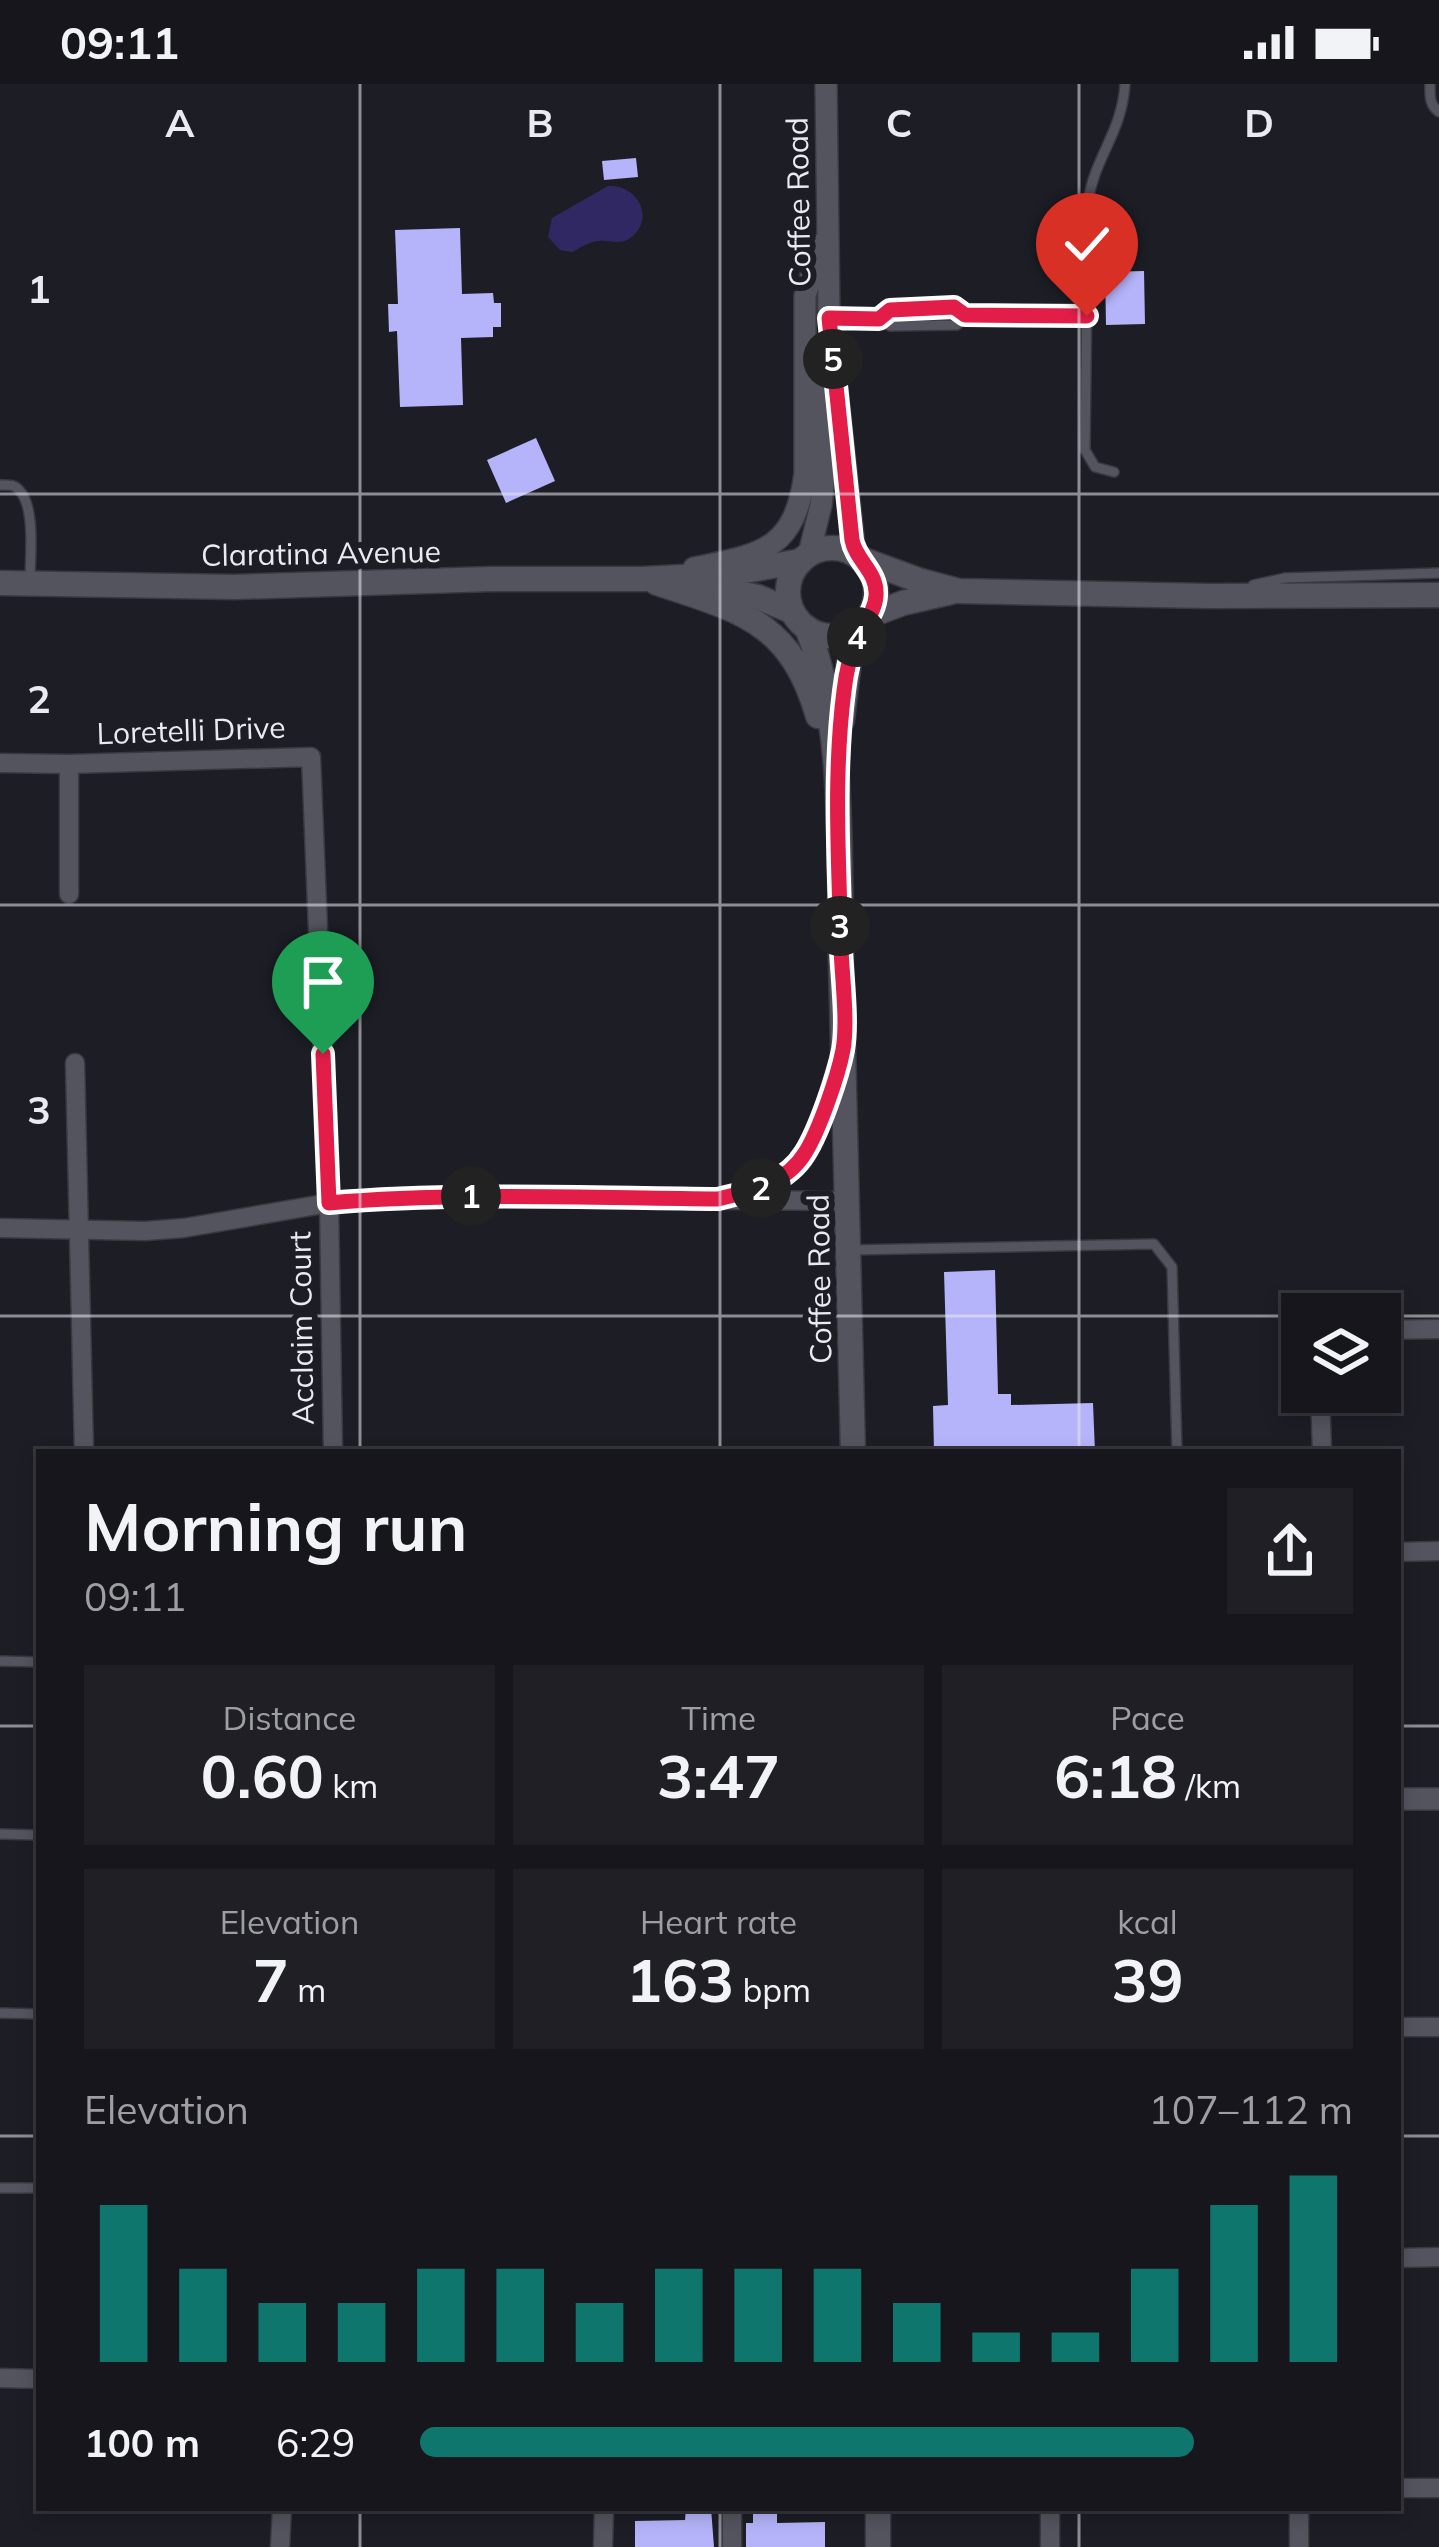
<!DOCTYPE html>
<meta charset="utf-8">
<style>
:root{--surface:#16161c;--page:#1f1f25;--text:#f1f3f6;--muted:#9e9fa3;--line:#35353b;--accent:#0f766e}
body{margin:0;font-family:Mulish,sans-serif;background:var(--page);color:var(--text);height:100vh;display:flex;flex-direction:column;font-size:45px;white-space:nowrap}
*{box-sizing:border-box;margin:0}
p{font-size:39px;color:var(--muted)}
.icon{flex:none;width:66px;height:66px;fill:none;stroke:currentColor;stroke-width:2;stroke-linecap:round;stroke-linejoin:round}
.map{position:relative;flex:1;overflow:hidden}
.sheet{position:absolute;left:36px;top:1365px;width:1365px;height:1062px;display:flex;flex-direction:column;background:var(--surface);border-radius:0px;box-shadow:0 6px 18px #0003,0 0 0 3px var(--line)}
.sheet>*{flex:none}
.buttons{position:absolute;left:1281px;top:1209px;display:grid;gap:24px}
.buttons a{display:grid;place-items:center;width:120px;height:120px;border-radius:0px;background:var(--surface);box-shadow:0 6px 18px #0003,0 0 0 3px var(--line);font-size:60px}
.pin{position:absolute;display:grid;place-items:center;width:102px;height:102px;color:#fff;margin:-123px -51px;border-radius:50% 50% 50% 0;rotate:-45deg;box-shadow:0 0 12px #0007}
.pin .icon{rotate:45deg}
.km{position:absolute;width:60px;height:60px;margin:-30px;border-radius:50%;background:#222;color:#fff;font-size:33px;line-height:60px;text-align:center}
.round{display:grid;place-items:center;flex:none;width:126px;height:126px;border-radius:0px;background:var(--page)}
.headline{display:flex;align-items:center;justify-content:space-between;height:204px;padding:0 48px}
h1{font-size:66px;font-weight:700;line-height:90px}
.figures{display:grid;grid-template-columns:repeat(3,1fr);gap:18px;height:204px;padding:12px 48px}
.figures div{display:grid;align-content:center;border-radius:0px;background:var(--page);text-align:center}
.figures b{font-size:60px;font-weight:700}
.figures small{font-size:33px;font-weight:400}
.figures p{font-size:33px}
.chart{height:336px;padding:24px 48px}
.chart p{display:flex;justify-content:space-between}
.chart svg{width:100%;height:216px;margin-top:12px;stroke:var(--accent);stroke-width:6}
ul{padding:0 48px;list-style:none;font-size:39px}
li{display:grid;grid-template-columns:192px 144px 1fr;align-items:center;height:90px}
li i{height:30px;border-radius:15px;background:var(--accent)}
.status{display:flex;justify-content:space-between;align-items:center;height:84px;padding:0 60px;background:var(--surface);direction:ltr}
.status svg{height:33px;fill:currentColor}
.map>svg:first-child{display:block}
.water{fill:#2f2862}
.building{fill:#b5b4fa}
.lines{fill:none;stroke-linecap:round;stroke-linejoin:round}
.service-casing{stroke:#393940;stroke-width:12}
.minor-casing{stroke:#393940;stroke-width:21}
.tertiary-casing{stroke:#393940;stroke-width:24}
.secondary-casing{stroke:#393940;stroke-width:27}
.service{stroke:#54545f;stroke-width:9}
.minor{stroke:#54545f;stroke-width:18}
.tertiary{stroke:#54545f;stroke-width:21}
.secondary{stroke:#54545f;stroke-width:24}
.route-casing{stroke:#fff;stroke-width:24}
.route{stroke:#e11d48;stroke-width:15}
.grid{fill:none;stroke:#eaeaf0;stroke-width:3;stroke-opacity:0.55}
.labels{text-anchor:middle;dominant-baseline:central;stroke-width:12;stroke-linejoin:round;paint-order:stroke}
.street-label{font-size:30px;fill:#eaeaf0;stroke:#1d1d26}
.grid-label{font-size:39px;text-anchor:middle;font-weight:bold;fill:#eaeaf0;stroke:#1d1d26;stroke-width:12;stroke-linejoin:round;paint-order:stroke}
</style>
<div class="status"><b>09:11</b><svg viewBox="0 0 49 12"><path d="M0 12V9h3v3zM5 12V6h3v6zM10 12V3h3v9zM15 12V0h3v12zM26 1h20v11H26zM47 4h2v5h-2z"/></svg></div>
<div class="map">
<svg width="1439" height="2463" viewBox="0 0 1439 2463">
<rect width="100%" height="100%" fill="#1d1d26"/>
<!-- water -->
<path class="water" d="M608,102C638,100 657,136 629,155C619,161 610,156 599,157C589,157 581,164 572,168L560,166L548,153L552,134Z"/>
<!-- building -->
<g class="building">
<polygon points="636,74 638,93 604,96 602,77"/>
<polygon points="460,144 462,210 493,209 494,219 501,219 501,243 493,243 493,253 461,254 463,321 400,323 397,247 389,248 388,220 398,220 395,146"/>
<polygon points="1144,187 1145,240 1106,241 1105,188"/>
<polygon points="536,354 555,397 506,419 487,376"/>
<polygon points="995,1186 998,1310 1011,1310 1011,1321 1093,1319 1095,1368 934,1368 933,1322 948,1321 944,1188"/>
<polygon points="686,2424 711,2424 714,2463 635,2463 635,2437 685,2436"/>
<polygon points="753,2424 777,2424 777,2439 825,2438 825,2463 746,2463 746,2439 753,2439"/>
</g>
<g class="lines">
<!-- service casing -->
<g class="service-casing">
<g id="service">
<path d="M1430,0C1430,11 1429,21 1439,28"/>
<polyline points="829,234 879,235 890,242 957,241 965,231"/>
<path d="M879,235C897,221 947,218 965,231L1087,232"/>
<path d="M1114,388L1095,383L1085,366L1088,118C1094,74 1122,49 1125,0"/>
<path d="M0,401C7,401 14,400 19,406C36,423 30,474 30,497"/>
<polyline points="1253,501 1285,494 1439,489"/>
<polyline points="849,1166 1154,1160 1172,1183 1177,1368"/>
<polyline points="0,1577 39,1578"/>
<polyline points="0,1750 39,1751"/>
<polyline points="0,1929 39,1930"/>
<polyline points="0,2104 39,2104"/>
</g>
</g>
<!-- minor casing -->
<g class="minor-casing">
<g id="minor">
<polyline points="0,679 69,680 311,673 329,1119 333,1368"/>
<polyline points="69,680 69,810"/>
<polyline points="75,979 84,1368"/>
<path d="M738,1110C812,1091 818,1044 838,979"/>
<polyline points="0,1144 145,1147 184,1144 329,1119 402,1113 847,1117"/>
<polyline points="1380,1246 1439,1245"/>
<polyline points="1320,1308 1322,1368"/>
<polyline points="1398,1468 1439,1467"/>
<polyline points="1398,1943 1439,1943"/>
<polyline points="1398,2174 1439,2173"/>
<polyline points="0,2294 39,2295"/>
<polyline points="1398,2404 1439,2404"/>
<polyline points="1299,2424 1299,2463"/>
<polyline points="280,2463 282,2424"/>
<polyline points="603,2463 604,2424"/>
<polyline points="732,2463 732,2424"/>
<polyline points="1050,2463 1050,2424"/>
</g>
</g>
<!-- tertiary casing -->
<g class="tertiary-casing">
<g id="tertiary">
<polyline points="826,0 829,234 855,471"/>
<polyline points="809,470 821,421 824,393 823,295"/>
<path d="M694,484C762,470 794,467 805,390V212L820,161"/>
<polyline points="1398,1715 1439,1715"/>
</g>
</g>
<!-- secondary casing -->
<g class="secondary-casing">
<g id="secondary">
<circle cx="832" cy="508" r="44"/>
<polyline points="861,475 918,496 959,507 1208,512 1439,511"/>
<polyline points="0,499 234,503 491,495 643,495 721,491 801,477"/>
<path d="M657,499C742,527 791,538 818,632"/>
<polyline points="705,502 758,513 791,527"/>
<polyline points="869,532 903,519 951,508"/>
<path d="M807,544C846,641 839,776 841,881C845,1043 849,1206 853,1368"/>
<polyline points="842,636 849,578 864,538"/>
<polyline points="878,2424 878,2463"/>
</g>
</g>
<!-- service -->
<use href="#service" class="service"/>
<!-- minor -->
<use href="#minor" class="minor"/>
<!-- tertiary -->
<use href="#tertiary" class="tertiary"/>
<!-- secondary -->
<use href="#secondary" class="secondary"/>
</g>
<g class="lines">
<!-- route casing -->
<g class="route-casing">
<path id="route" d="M323,970L329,1119C459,1108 589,1114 718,1115C751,1107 786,1100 805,1069C819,1047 838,992 843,966C848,938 842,893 841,864C839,779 833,692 844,607C846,589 850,571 857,554C863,540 875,528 876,512C878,488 856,477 852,456L829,234L879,235L890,226L954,223L965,231L1087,232"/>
</g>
<!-- route -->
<use href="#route" class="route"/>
</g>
<!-- grid -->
<path class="grid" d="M360,0V1368M720,0V1368M1079,0V1368M0,410H1439M0,821H1439M0,1232H1302M1380,1232H1439M0,1642H39M1398,1642H1439M0,2052H39M1398,2052H1439M360,2424V2463M720,2424V2463M1079,2424V2463"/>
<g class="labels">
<!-- street labels -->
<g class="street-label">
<text transform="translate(798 118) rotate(-91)">Coffee Road</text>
<text transform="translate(321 469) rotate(-1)">Claratina Avenue</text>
<text transform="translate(191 646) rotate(-2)">Loretelli Drive</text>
<text transform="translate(819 1195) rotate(-91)">Coffee Road</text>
<text transform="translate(301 1244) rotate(-91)">Acclaim Court</text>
</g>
</g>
<g class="grid-label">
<text x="180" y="53">A</text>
<text x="540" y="53">B</text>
<text x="899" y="53">C</text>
<text x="1259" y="53">D</text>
<text x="39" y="219">1</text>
<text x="39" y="629">2</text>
<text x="39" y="1040">3</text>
</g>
</svg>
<div class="buttons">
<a><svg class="icon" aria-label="layers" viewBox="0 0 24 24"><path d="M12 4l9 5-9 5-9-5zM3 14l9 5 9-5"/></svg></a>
</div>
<div class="pin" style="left:323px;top:970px;background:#1e9e55"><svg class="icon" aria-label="arrive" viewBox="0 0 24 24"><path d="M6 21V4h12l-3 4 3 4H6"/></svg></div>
<div class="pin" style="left:1087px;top:232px;background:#d93025"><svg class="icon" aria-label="check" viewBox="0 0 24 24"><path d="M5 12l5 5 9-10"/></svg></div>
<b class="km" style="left:471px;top:1112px">1</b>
<b class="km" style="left:761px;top:1104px">2</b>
<b class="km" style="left:840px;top:842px">3</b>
<b class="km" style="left:857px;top:553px">4</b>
<b class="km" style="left:833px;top:275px">5</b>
<section class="sheet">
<div class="headline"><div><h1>Morning run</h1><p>09:11</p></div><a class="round"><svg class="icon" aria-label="share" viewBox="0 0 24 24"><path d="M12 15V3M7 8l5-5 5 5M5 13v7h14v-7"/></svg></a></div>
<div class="figures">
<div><p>Distance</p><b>0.60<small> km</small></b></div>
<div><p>Time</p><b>3:47</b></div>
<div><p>Pace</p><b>6:18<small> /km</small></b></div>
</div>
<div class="figures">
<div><p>Elevation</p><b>7<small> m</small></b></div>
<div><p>Heart rate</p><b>163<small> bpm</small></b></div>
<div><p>kcal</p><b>39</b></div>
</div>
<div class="chart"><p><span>Elevation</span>107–112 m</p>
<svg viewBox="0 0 160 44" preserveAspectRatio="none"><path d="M5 44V12M15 44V25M25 44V32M35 44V32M45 44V25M55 44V25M65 44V32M75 44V25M85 44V25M95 44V25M105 44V32M115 44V38M125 44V38M135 44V25M145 44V12M155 44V6"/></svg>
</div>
<ul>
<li><b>100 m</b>6:29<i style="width:83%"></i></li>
</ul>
</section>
</div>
